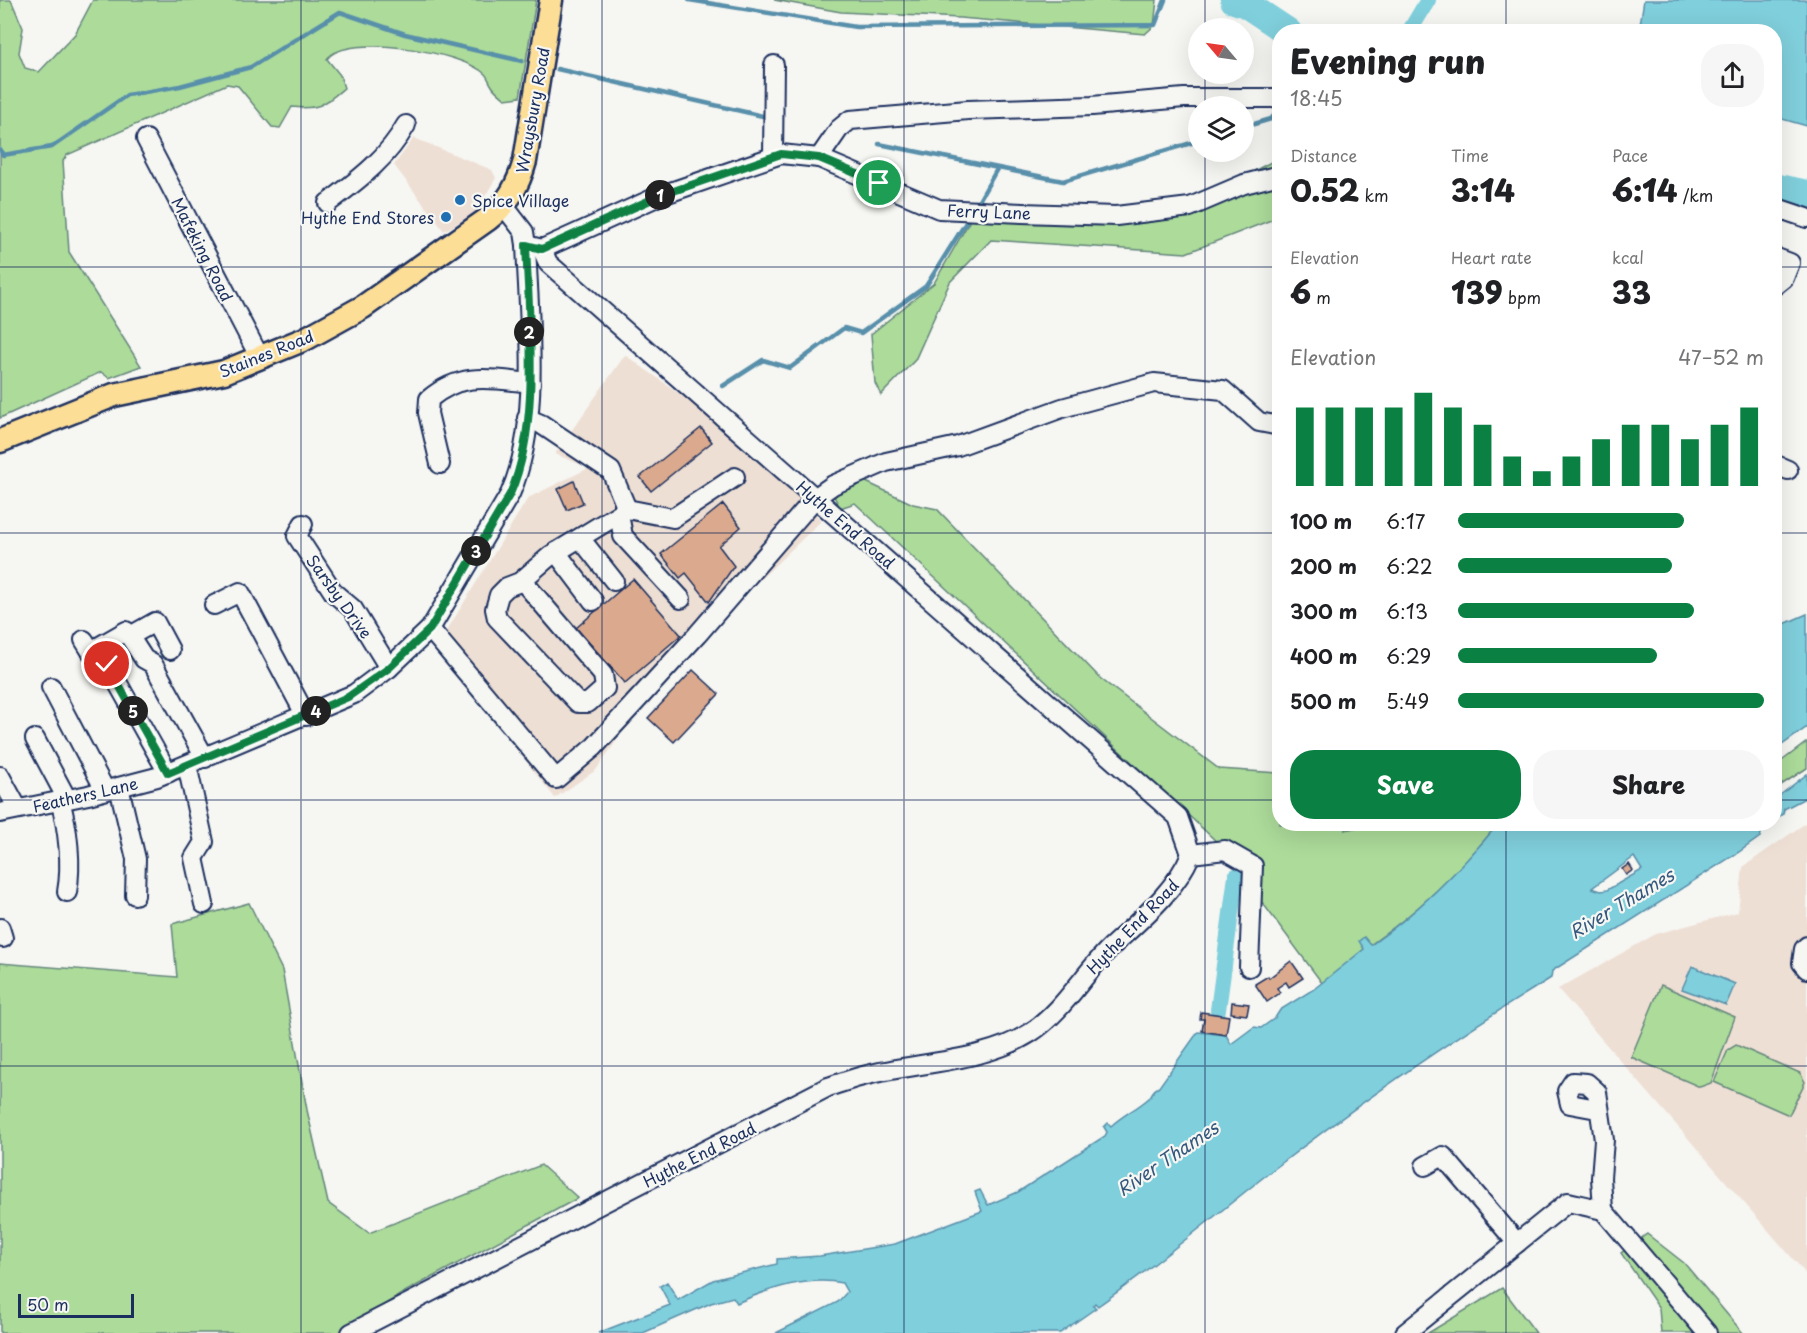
<!DOCTYPE html>
<meta charset="utf-8">
<style>
:root{--surface:#fff;--page:#f6f6f6;--text:#202124;--muted:#757577;--accent:#0b8043}
body{margin:0;font-family:"Playpen Sans",sans-serif;background:var(--page);color:var(--text);height:100vh;display:flex;flex-direction:column;font-size:22px;white-space:nowrap}
*{box-sizing:border-box;margin:0}
p{font-size:20px;color:var(--muted)}
.icon{flex:none;width:33px;height:33px;fill:none;stroke:currentColor;stroke-width:2;stroke-linecap:round;stroke-linejoin:round}
.map{position:relative;flex:1;overflow:hidden}
.drawer{position:absolute;left:1272px;top:24px;width:510px;height:807px;display:flex;flex-direction:column;background:var(--surface);border-radius:24px;box-shadow:0 6px 24px #0002}
.drawer>*{flex:none}
.needle{width:39px;rotate:299deg}
.fabs{position:absolute;left:1188px;top:18px;display:grid;gap:12px}
.fabs a{display:grid;place-items:center;width:66px;height:66px;border-radius:50%;background:var(--surface);box-shadow:0 6px 24px #0002;font-size:30px}
.scale{position:absolute;left:18px;bottom:15px;width:116px;box-sizing:border-box;padding-left:6px;border:3px solid #1b2f5e;border-top:0;font-size:16px;line-height:21px;white-space:nowrap;color:#1b2f5e;-webkit-text-stroke:4px #f6f6f2;paint-order:stroke}
.pin{position:absolute;display:grid;place-items:center;width:51px;height:51px;color:#fff;margin:-26px;border:3px solid #fff;border-radius:50%;box-shadow:0 2px 6px #0007}
.km{position:absolute;width:30px;height:30px;margin:-15px;border-radius:50%;background:#222;color:#fff;font-size:16px;line-height:30px;text-align:center}
.round{display:grid;place-items:center;flex:none;width:63px;height:63px;border-radius:24px;background:var(--page)}
.overview{display:flex;align-items:center;justify-content:space-between;height:102px;padding:0 18px}
h1{font-size:33px;font-weight:800;line-height:45px}
.stats{display:grid;grid-template-columns:repeat(3,1fr);gap:9px;height:102px;padding:6px 18px}
.stats div{display:grid;align-content:center}
.stats b{font-size:30px;font-weight:800}
.stats small{font-size:16px;font-weight:400}
.stats p{font-size:16px}
.chart{height:168px;padding:12px 18px}
.chart p{display:flex;justify-content:space-between}
.chart svg{width:100%;height:108px;margin-top:6px;stroke:var(--accent);stroke-width:6}
.cta{display:flex;gap:12px;margin-top:auto;padding:12px 18px}
.cta a{flex:1;height:69px;border-radius:24px;background:var(--accent);color:#fff;font-size:24px;font-weight:800;line-height:69px;text-align:center}
.cta a+a{background:var(--page);color:var(--text)}
ul{padding:0 18px;list-style:none;font-size:20px}
li{display:grid;grid-template-columns:96px 72px 1fr;align-items:center;height:45px}
li i{height:15px;border-radius:8px;background:var(--accent)}
.map>svg:first-child{display:block}
.built{fill:#eedfd4}
.green{fill:#acdb9a;stroke:#64857c;stroke-width:1.5}
.water{fill:#80cfdc;stroke:#588faa;stroke-width:1.5;fill-rule:evenodd}
.lines{fill:none;stroke-linecap:round;stroke-linejoin:round}
.stream{stroke:#588faa;stroke-width:4.5}
.canal{stroke:#80cfdc;stroke-width:16}
.river{stroke:#80cfdc;stroke-width:28}
.building{fill:#dbaa8e;stroke:#1b2f5e;stroke-width:1.5}
.minor-casing{stroke:#1b2f5e;stroke-width:22}
.major-casing{stroke:#1b2f5e;stroke-width:27}
.minor{stroke:#f6f6f2;stroke-width:18}
.major{stroke:#fdde96;stroke-width:22}
.route-casing{stroke:#fff;stroke-width:12}
.route{stroke:#0b8043;stroke-width:8}
.grid{fill:none;stroke:#1b2f5e;stroke-width:1.5;stroke-opacity:0.55}
.poi-dot{fill:#1f6fb2;stroke:#f6f6f2;stroke-width:2}
.labels{text-anchor:middle;dominant-baseline:central;stroke-width:4.5;stroke-linejoin:round;paint-order:stroke}
.street-label{font-size:16px;fill:#1b2f5e;stroke:#f6f6f2}
.poi-label{font-size:16px;fill:#1b2f5e;stroke:#f6f6f2;text-anchor:start}
.water-label{font-size:18px;font-style:italic;fill:#34577e;stroke:#f6f6f2}
</style>
<div class="map">
<svg width="1807" height="1333" viewBox="0 0 1807 1333">
<rect width="100%" height="100%" fill="#f6f6f2"/>
<filter id="ink" filterUnits="userSpaceOnUse"><feTurbulence type="fractalNoise" baseFrequency=".0167" numOctaves="2"/><feDisplacementMap in="SourceGraphic" scale="12" xChannelSelector="R" yChannelSelector="G"/><feConvolveMatrix kernelMatrix="1 2 1 2 8 2 1 2 1" color-interpolation-filters="sRGB"/></filter>
<g filter="url(#ink)">
<!-- built -->
<g class="built">
<polygon points="414,138 492,170 496,178 475,213 444,231 394,165"/>
<polygon points="625,355 693,403 799,493 821,521 742,597 638,710 596,770 555,798 443,656 438,645 528,498 589,468 555,454"/>
<polygon points="1807,822 1807,1275 1558,989 1656,934 1738,912 1743,867"/>
</g>
<!-- green -->
<g class="green">
<path d="M0,0H11L23,28L19,53L25,68L39,72L75,34L93,0H536L520,97L505,99C501,95 495,91 492,86C489,82 488,77 485,74C462,52 348,32 327,59L340,75L344,88C324,105 319,110 292,107L280,128L272,127L238,86L227,84L67,155L63,161L69,252L141,366L109,378L101,372L0,418Z"/>
<polygon points="774,0 1157,0 1154,26 1145,34 960,18 841,12"/>
<polygon points="1275,160 1279,160 1279,217 1186,253 991,240 950,282 915,360 881,395 875,383 871,334 934,283 976,210 1102,213 1190,204"/>
<path d="M864,481L913,504L937,509L1101,679L1219,769L1279,773L1280,824H1348L1345,830L1372,824H1498C1461,870 1419,911 1370,945L1364,938L1365,949L1322,983L1218,843L855,503L840,508L833,494Z"/>
<polygon points="1807,742 1807,768 1775,789 1775,766"/>
<polygon points="249,903 282,970 307,1110 328,1203 369,1233 541,1165 578,1198 403,1293 340,1333 0,1333 0,963 177,977 172,924"/>
<polygon points="1661,985 1735,1017 1711,1083 1700,1087 1631,1057"/>
<polygon points="1736,1045 1800,1073 1805,1082 1789,1115 1714,1082 1728,1050"/>
<polygon points="1647,1234 1684,1263 1743,1333 1661,1333 1659,1308 1621,1253"/>
<polygon points="1502,1288 1536,1333 1428,1333"/>
</g>
<!-- water -->
<g class="water">
<polygon points="1644,0 1807,0 1807,126 1775,117 1774,32 1639,31"/>
<polygon points="1807,614 1807,727 1775,750 1775,628"/>
<polygon points="1807,774 1807,797 1784,809 1783,814 1775,819 1775,799"/>
<path d="M1498,824H1764L1760,837L1739,852L1552,971L1551,978C1455,1037 1363,1100 1274,1169C1215,1215 1159,1263 1098,1306L1095,1303L1093,1305L1096,1308L1060,1333H776L838,1302L847,1292L842,1283C807,1276 768,1289 737,1303L733,1297L711,1303L643,1333H598L670,1305L660,1286L667,1282L678,1300L713,1280L777,1264V1259L820,1256L895,1244L982,1211L975,1192L980,1190L988,1205L1018,1192L1105,1136L1107,1132L1104,1127L1108,1123L1111,1126C1123,1115 1138,1108 1149,1098C1153,1093 1152,1090 1159,1087L1198,1032L1226,1035L1231,1044L1254,1027L1261,1028L1275,1018L1280,1010L1314,989L1364,949L1359,941L1364,937L1371,945C1419,911 1461,869 1498,824ZM1634,857L1642,870L1607,890L1601,891L1592,888Z"/>
<polygon points="1692,966 1735,984 1726,1005 1682,989"/>
</g>
<g class="lines">
<!-- stream -->
<g class="stream">
<polyline points="689,0 856,27 1155,25 1165,0"/>
<polyline points="557,69 767,117"/>
<polyline points="1244,127 1271,119 1280,109"/>
<polyline points="879,144 1063,181 1198,141"/>
<polyline points="0,150 3,155 52,147 127,95 180,86 251,67 340,12 405,34 522,61"/>
<polyline points="976,206 997,169"/>
<polyline points="723,386 763,360 790,368 844,328 861,333 926,286 970,216"/>
</g>
<!-- canal -->
<g class="canal">
<polyline points="1409,32 1428,0"/>
<polyline points="1218,1010 1236,876"/>
</g>
<!-- river -->
<g class="river">
<polyline points="1234,0 1246,4 1288,32"/>
<polyline points="1774,187 1807,194"/>
</g>
</g>
<!-- building -->
<g class="building">
<polygon points="701,428 712,442 651,491 640,477"/>
<polygon points="574,481 583,503 567,510 558,489"/>
<polygon points="723,504 741,527 719,546 734,566 709,602 686,573 680,578 661,554"/>
<polygon points="633,579 681,635 625,683 576,628"/>
<polygon points="693,670 719,694 674,742 648,718"/>
<polygon points="1629,864 1633,870 1626,875 1622,869"/>
<polygon points="1291,961 1303,978 1289,987 1286,982 1277,988 1280,993 1267,1002 1255,984 1268,976 1269,978"/>
<polygon points="1232,1002 1249,1004 1247,1015 1231,1013"/>
<polygon points="1201,1012 1229,1016 1226,1035 1202,1031 1204,1019 1200,1019"/>
</g>
<g class="lines">
<!-- minor casing -->
<g class="minor-casing">
<g id="minor">
<polyline points="146,139 260,358"/>
<polyline points="773,156 774,65"/>
<polyline points="819,158 839,129 850,120 968,110 1092,106 1184,98 1280,98"/>
<path d="M328,203C358,180 387,159 406,125"/>
<polyline points="1774,207 1807,218"/>
<polyline points="542,249 659,196 781,154 819,158 939,209 1022,213 1116,216 1190,207 1244,184 1280,175"/>
<polyline points="1774,257 1790,263 1784,278 1774,286"/>
<path d="M440,464L428,413L429,399C462,371 491,379 531,383"/>
<polyline points="1774,464 1788,470"/>
<polyline points="627,509 673,518 735,477"/>
<polyline points="619,514 623,536 681,599"/>
<polyline points="303,524 297,536 334,593 353,609 389,668"/>
<polyline points="580,538 614,581"/>
<polyline points="556,552 593,601"/>
<polyline points="522,580 603,675 605,688 588,703 578,703 497,618 495,609 499,595 507,587 520,582 550,556 627,509 611,471 541,424 527,418"/>
<polyline points="214,605 240,592 306,716"/>
<polyline points="430,629 556,779 594,747 697,635 816,497 833,485 886,462 958,446 1062,408 1154,383 1223,390 1259,422 1280,426"/>
<polyline points="130,636 155,622 170,650"/>
<polyline points="84,640 94,656 107,664 168,773"/>
<polyline points="91,651 126,631 144,659 153,664 205,758"/>
<polyline points="51,687 105,790"/>
<polyline points="35,739 67,799"/>
<polyline points="187,765 204,842 194,858 204,904"/>
<polyline points="0,776 18,809"/>
<polyline points="119,787 136,859 135,895"/>
<path d="M60,801C68,827 72,865 67,892"/>
<path d="M0,813L88,795L157,777L354,694L389,668L430,629L510,494C541,424 529,322 526,245L524,232L504,206"/>
<polyline points="1191,854 1225,850 1253,866 1249,967"/>
<polyline points="0,928 3,938"/>
<polyline points="1807,946 1804,949 1802,963 1807,969"/>
<polyline points="1597,1109 1570,1104 1567,1091 1573,1082 1587,1083 1597,1092 1604,1140 1601,1178 1603,1210"/>
<polyline points="1425,1166 1443,1156 1517,1243"/>
<path d="M351,1333L828,1087C841,1083 854,1078 867,1075C919,1062 984,1062 1030,1033C1063,1012 1084,973 1111,947C1141,919 1175,892 1191,854L1178,817L548,263L542,249L526,245"/>
<polyline points="1405,1333 1568,1202 1603,1210 1707,1333"/>
</g>
</g>
<!-- major casing -->
<g class="major-casing">
<path id="major" d="M0,441L114,395L224,372L305,339L363,307L488,219C508,203 518,186 525,161L551,0"/>
</g>
<!-- minor -->
<use href="#minor" class="minor"/>
<!-- major -->
<use href="#major" class="major"/>
</g>
</g>
<g class="lines" filter="url(#ink)">
<!-- route casing -->
<g class="route-casing">
<path id="route" d="M107,664L168,773L348,697L389,668L430,629L510,494C541,424 529,322 526,245L542,249L659,196L781,154L819,158L879,183"/>
</g>
<!-- route -->
<use href="#route" class="route"/>
</g>
<!-- grid -->
<path class="grid" d="M301,0V1333M602,0V1333M904,0V1333M1205,0V28M1506,0V32M1205,74V106M1205,152V1333M0,267H1280M1774,267H1807M0,533H1280M1774,533H1807M0,800H1280M1774,800H1807M1506,824V1333M0,1066H1807"/>
<!-- markers -->
<g class="poi-dot">
<circle cx="460" cy="200" r="6"/>
<circle cx="446" cy="217" r="6"/>
</g>
<g class="labels">
<!-- street labels -->
<g class="street-label">
<text transform="translate(532 110) rotate(-80)">Wraysbury Road</text>
<text transform="translate(989 211) rotate(2)">Ferry Lane</text>
<text transform="translate(203 249) rotate(63)">Mafeking Road</text>
<text transform="translate(266 353) rotate(-22)">Staines Road</text>
<text transform="translate(846 524) rotate(41)">Hythe End Road</text>
<text transform="translate(340 596) rotate(54)">Sarsby Drive</text>
<text transform="translate(85 794) rotate(-13)">Feathers Lane</text>
<text transform="translate(1132 926) rotate(-46)">Hythe End Road</text>
<text transform="translate(699 1154) rotate(-27)">Hythe End Road</text>
</g>
<!-- poi labels -->
<g class="poi-label">
<text x="472" y="200">Spice Village</text>
<text x="434" y="217" text-anchor="end">Hythe End Stores</text>
</g>
<!-- water labels -->
<g class="water-label">
<text transform="translate(1621 903) rotate(-31)">River Thames</text>
<text transform="translate(1167 1158) rotate(-34)">River Thames</text>
</g>
</g>
</svg>
<div class="fabs">
<a><svg class="needle" viewBox="-14 -14 28 28"><path d="M0-13l5 13h-10z" fill="#e53935"/><path d="M0 13l5-13h-10z" fill="#757577"/></svg></a>
<a><svg class="icon" aria-label="layers" viewBox="0 0 24 24"><path d="M12 4l9 5-9 5-9-5zM3 14l9 5 9-5"/></svg></a>
</div>
<div class="scale">50 m</div>
<div class="pin" style="left:879px;top:183px;background:#1e9e55"><svg class="icon" aria-label="arrive" viewBox="0 0 24 24"><path d="M6 21V4h12l-3 4 3 4H6"/></svg></div>
<div class="pin" style="left:107px;top:664px;background:#d93025"><svg class="icon" aria-label="check" viewBox="0 0 24 24"><path d="M5 12l5 5 9-10"/></svg></div>
<b class="km" style="left:660px;top:195px">1</b>
<b class="km" style="left:529px;top:332px">2</b>
<b class="km" style="left:476px;top:551px">3</b>
<b class="km" style="left:316px;top:711px">4</b>
<b class="km" style="left:133px;top:711px">5</b>
<section class="drawer">
<div class="overview"><div><h1>Evening run</h1><p>18:45</p></div><a class="round"><svg class="icon" aria-label="share" viewBox="0 0 24 24"><path d="M12 15V3M7 8l5-5 5 5M5 13v7h14v-7"/></svg></a></div>
<div class="stats">
<div><p>Distance</p><b>0.52<small> km</small></b></div>
<div><p>Time</p><b>3:14</b></div>
<div><p>Pace</p><b>6:14<small> /km</small></b></div>
</div>
<div class="stats">
<div><p>Elevation</p><b>6<small> m</small></b></div>
<div><p>Heart rate</p><b>139<small> bpm</small></b></div>
<div><p>kcal</p><b>33</b></div>
</div>
<div class="chart"><p><span>Elevation</span>47–52 m</p>
<svg viewBox="0 0 160 44" preserveAspectRatio="none"><path d="M5 44V12M15 44V12M25 44V12M35 44V12M45 44V6M55 44V12M65 44V19M75 44V32M85 44V38M95 44V32M105 44V25M115 44V19M125 44V19M135 44V25M145 44V19M155 44V12"/></svg>
</div>
<ul>
<li><b>100 m</b>6:17<i style="width:74%"></i></li>
<li><b>200 m</b>6:22<i style="width:70%"></i></li>
<li><b>300 m</b>6:13<i style="width:77%"></i></li>
<li><b>400 m</b>6:29<i style="width:65%"></i></li>
<li><b>500 m</b>5:49<i style="width:100%"></i></li>
</ul>
<div class="cta"><a>Save</a><a>Share</a></div>
</section>
</div>
